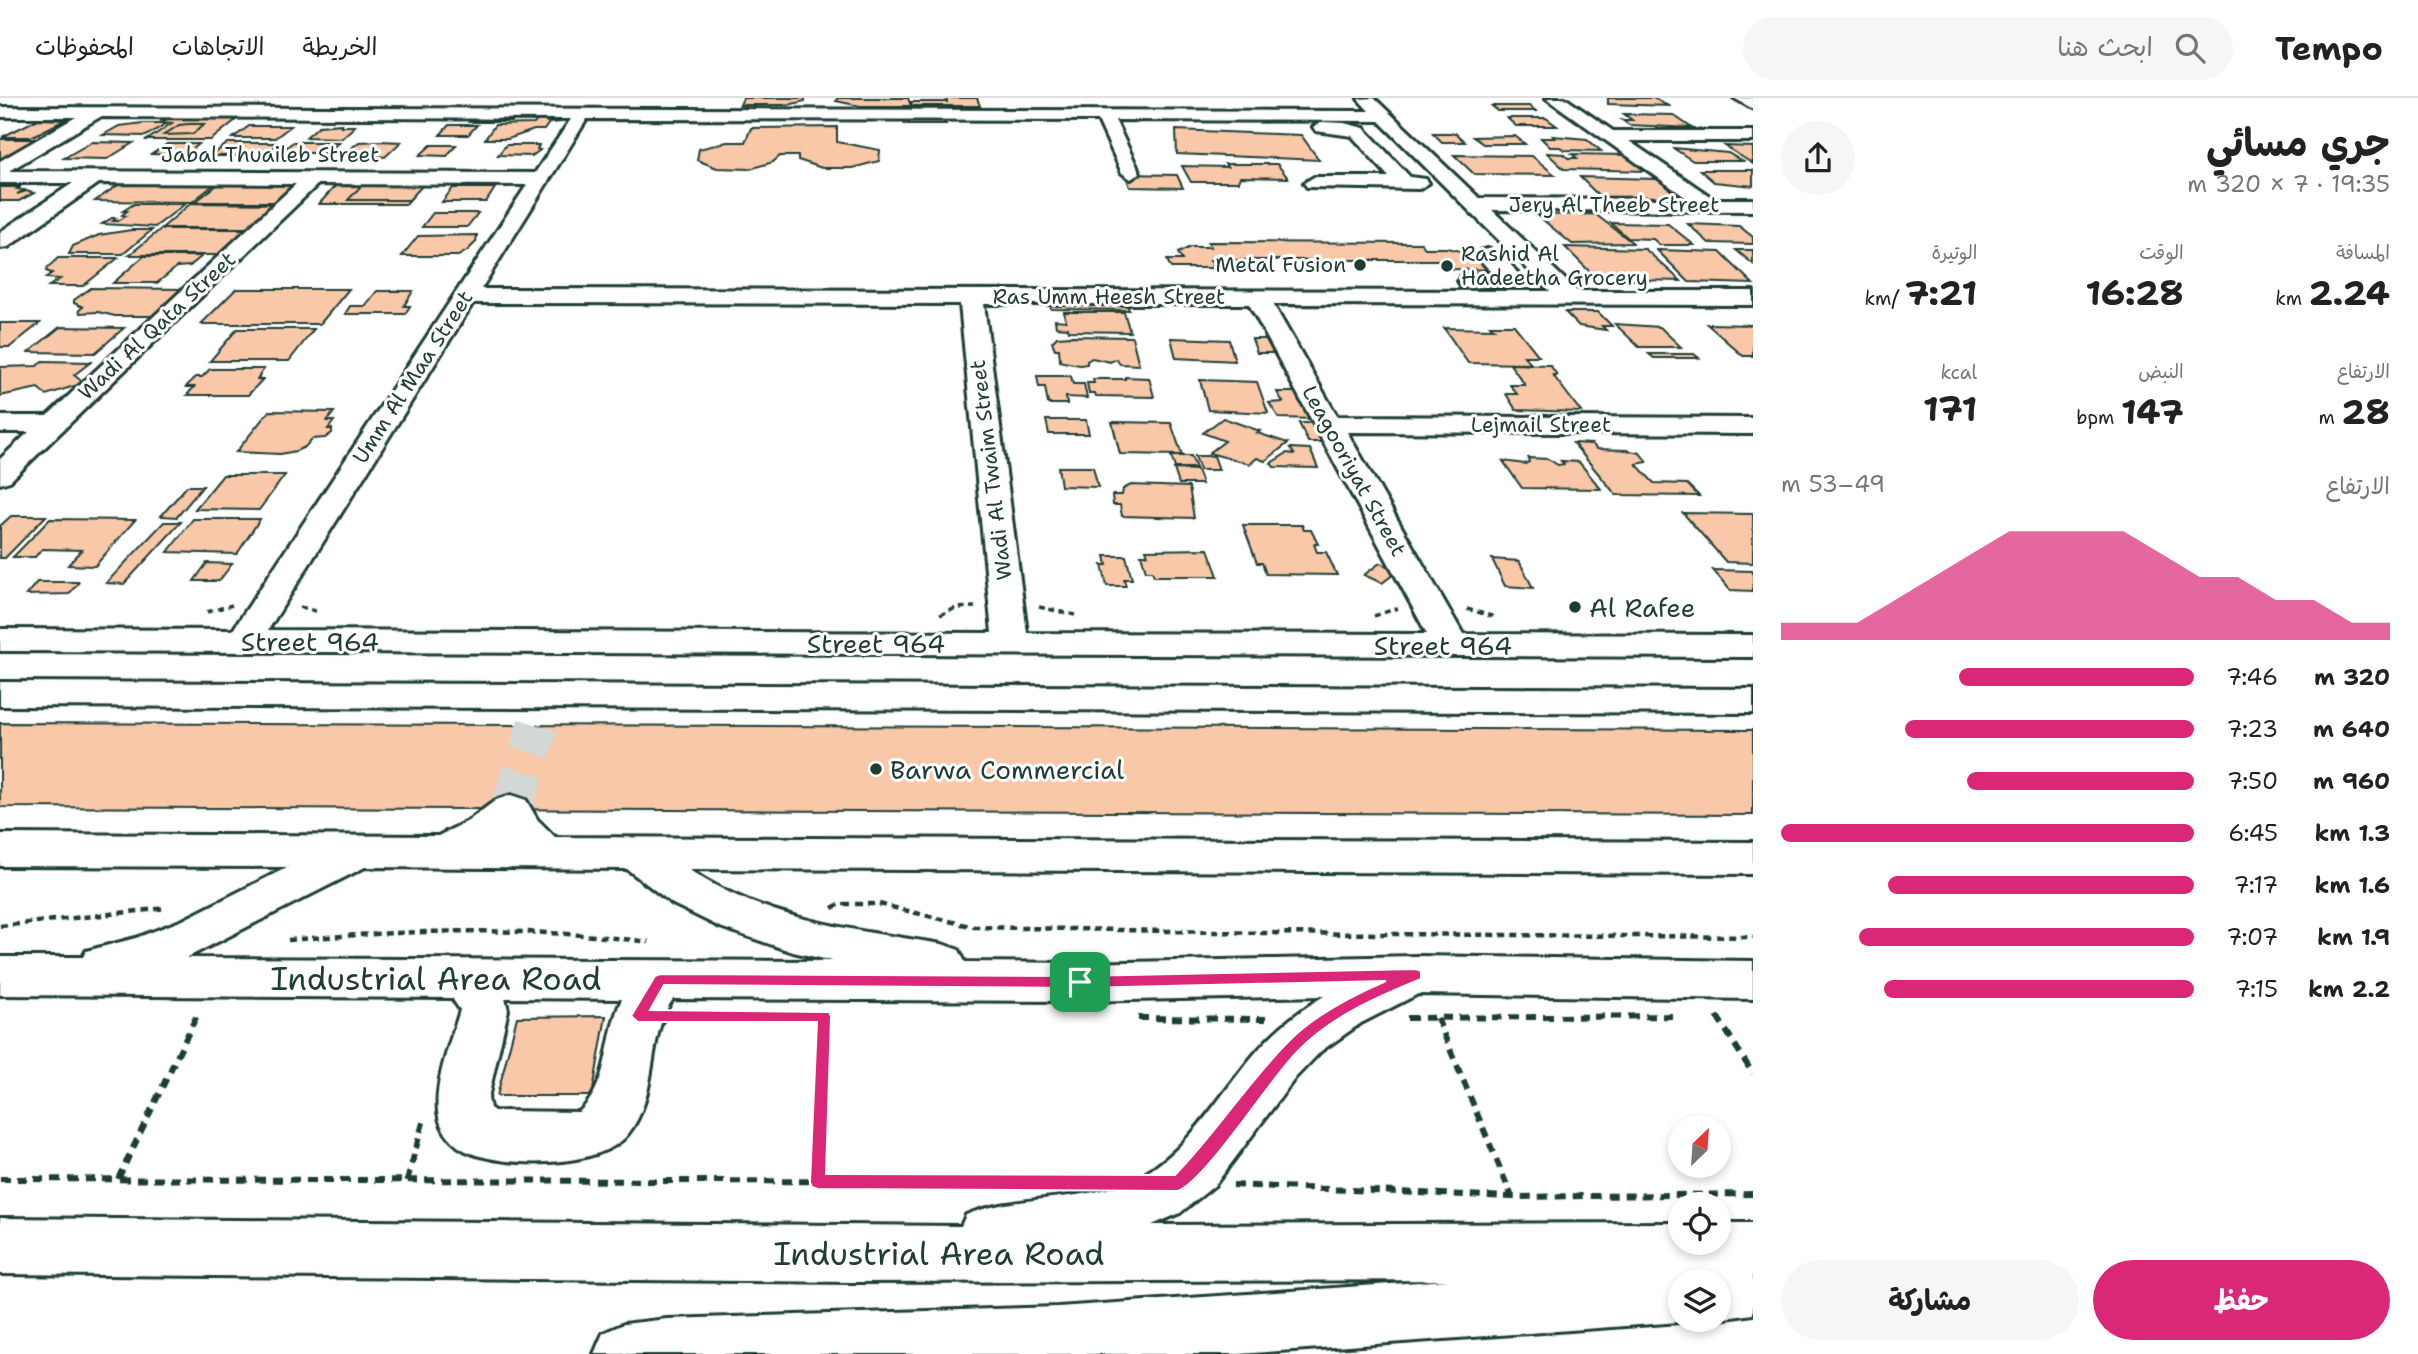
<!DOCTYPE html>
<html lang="ar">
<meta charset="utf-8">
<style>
:root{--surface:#fff;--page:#f6f6f6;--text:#222;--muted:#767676;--line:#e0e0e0;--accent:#db2777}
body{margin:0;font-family:"Shantell Sans","Playpen Sans Arabic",sans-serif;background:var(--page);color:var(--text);direction:rtl;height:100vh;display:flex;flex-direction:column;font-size:26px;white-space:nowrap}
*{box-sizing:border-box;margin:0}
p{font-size:23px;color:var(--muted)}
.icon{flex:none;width:38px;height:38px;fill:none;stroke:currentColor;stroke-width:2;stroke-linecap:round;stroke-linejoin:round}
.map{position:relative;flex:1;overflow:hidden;direction:ltr}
.panel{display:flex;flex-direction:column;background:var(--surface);width:665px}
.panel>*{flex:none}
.needle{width:46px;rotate:25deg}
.controls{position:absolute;left:1668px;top:1017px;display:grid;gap:14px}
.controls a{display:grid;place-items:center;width:63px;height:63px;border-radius:50%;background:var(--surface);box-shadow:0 4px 10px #0003;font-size:35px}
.pin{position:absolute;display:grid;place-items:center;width:60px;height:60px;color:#fff;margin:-30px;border-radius:14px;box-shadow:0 4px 10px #0006}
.round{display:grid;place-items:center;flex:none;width:74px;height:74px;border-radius:37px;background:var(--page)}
.headline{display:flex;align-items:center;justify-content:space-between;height:119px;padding:0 28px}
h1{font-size:38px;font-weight:700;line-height:52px}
.stats{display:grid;grid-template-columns:repeat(3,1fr);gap:10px;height:119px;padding:7px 28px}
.stats div{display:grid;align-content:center}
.stats b{font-size:35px;font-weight:700}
.stats small{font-size:19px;font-weight:400}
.stats p{font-size:19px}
.chart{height:196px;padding:14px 28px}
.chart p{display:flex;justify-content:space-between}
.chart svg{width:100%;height:126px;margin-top:7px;fill:var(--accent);opacity:.7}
.button{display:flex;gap:14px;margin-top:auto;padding:14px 28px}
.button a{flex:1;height:80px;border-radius:42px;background:var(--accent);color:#fff;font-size:28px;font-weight:700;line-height:80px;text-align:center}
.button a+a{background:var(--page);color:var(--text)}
ul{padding:0 28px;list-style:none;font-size:23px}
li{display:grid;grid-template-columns:112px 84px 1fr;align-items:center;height:52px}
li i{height:18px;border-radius:9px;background:var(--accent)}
header{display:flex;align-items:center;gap:42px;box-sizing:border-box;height:98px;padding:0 35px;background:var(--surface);border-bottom:2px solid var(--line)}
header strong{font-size:33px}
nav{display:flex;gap:38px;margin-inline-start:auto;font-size:24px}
.search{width:490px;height:63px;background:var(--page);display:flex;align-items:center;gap:18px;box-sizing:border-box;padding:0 24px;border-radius:38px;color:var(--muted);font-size:26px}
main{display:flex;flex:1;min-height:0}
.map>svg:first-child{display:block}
.building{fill:#f8c8a8;stroke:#1f3d34;stroke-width:2}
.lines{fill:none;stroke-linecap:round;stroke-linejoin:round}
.minor-tunnel{stroke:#d2d8d6;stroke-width:41;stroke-dasharray:41 20;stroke-linecap:butt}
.minor-casing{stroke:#1f3d34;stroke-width:6}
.highway-casing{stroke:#1f3d34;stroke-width:6}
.path-far2{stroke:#1f3d34;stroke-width:3.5;stroke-dasharray:6 4.5;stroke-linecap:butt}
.path-far1{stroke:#1f3d34;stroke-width:4.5;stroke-dasharray:7 5;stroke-linecap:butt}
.path{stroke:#1f3d34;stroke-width:6;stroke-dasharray:10 7;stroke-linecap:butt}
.minor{fill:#fff;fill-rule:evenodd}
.highway{fill:#fff;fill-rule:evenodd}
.route{fill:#db2777;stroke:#fff;stroke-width:2;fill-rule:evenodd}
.poi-dot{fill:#1f3d34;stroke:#fff;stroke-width:2.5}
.labels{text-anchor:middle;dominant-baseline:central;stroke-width:6;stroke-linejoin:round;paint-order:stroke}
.far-street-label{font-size:21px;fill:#1f3d34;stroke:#fff}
.far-poi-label{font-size:21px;fill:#1f3d34;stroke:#fff;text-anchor:start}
.poi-label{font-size:26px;fill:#1f3d34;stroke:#fff;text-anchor:start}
.street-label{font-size:26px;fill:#1f3d34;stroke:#fff}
.near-street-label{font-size:32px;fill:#1f3d34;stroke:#fff}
</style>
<header>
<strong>Tempo</strong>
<div class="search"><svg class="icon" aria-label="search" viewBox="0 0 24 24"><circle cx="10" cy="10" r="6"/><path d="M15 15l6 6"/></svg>ابحث هنا</div>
<nav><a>الخريطة</a><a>الاتجاهات</a><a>المحفوظات</a></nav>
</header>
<main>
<section class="panel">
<div class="headline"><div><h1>جري مسائي</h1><p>19:35 · 7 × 320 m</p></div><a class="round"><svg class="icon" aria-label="share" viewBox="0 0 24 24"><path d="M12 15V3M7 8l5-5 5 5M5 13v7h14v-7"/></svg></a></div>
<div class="stats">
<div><p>المسافة</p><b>2.24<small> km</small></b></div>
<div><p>الوقت</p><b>16:28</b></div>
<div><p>الوتيرة</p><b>7:21<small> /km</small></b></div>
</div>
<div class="stats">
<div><p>الارتفاع</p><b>28<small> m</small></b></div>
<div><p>النبض</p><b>147<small> bpm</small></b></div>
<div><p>kcal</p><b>171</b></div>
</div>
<div class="chart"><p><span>الارتفاع</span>49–53 m</p>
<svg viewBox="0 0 160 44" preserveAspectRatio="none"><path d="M0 44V38L10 38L20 38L30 30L40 22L50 14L60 6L70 6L80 6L90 6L100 14L110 22L120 22L130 30L140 30L150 38L160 38V44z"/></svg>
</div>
<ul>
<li><b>320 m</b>7:46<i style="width:57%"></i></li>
<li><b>640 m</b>7:23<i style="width:70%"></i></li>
<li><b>960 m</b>7:50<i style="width:55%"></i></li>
<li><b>1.3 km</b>6:45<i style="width:100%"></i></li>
<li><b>1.6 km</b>7:17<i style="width:74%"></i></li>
<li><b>1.9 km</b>7:07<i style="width:81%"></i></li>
<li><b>2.2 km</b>7:15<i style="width:75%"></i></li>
</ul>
<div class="button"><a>حفظ</a><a>مشاركة</a></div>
</section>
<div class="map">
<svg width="1753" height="1256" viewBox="0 0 1753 1256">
<rect width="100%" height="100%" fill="#fff"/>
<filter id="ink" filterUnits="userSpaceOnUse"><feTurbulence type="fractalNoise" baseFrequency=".0143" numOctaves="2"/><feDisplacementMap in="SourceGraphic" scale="14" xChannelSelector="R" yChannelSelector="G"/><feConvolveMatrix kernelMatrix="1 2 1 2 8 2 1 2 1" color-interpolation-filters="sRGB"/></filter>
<g filter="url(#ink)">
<!-- building -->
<g class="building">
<polygon points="743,0 805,0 805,3 788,7 740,7"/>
<polygon points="837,0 908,0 911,8 860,8 836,3"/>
<polygon points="946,0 977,0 980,8 912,8 911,4 947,4"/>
<polygon points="1608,0 1653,0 1671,8 1608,6"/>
<polygon points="1492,8 1529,8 1536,13 1498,13"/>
<polygon points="1624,16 1673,17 1692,30 1629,27 1622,22 1632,22"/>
<polygon points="160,17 242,17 211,42 147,42 172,25 161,24 169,20 156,19"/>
<polygon points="516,18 512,24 469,24 473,19"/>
<polygon points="902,19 941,20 946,26 905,26"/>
<polygon points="1507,20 1546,20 1557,28 1516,28"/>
<polygon points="38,21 65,22 31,39 2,39"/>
<polygon points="538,21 548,24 555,22 562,24 549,25 544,32 534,32 508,41 485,41 495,27 534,26"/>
<polygon points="143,25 167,25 146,38 103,37 119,28"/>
<polygon points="189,26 204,26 193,36 164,37 179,27"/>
<polygon points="342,26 341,28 355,28 342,40 306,39 319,28"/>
<polygon points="449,27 477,27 468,37 440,37"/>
<polygon points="249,28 291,28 275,40 233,40"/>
<polygon points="837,29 837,44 880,52 879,63 852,70 822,70 798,62 798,58 780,58 773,64 750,71 717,70 697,62 699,51 727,44 745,44 751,30"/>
<polygon points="1176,32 1301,37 1319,62 1177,56"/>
<polygon points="1433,35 1455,35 1465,44 1442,44"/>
<polygon points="1515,38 1525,46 1483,46 1473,39"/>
<polygon points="1553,38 1587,41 1601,53 1564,52 1560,49 1550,49 1541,40 1555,40"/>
<polygon points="0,41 45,41 0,65"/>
<polygon points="380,43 401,44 385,59 365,57 339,60 359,44"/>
<polygon points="92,44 133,45 107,61 64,60"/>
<polygon points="293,44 339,44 327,55 280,55"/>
<polygon points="228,45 278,45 263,58 211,58"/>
<polygon points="167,46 199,46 186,57 152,56"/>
<polygon points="431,47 456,47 447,58 420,57"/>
<polygon points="506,47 539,47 537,51 540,52 532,58 498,57"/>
<polygon points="1725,48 1753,49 1753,66"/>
<polygon points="1673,50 1728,55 1742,63 1693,63"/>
<polygon points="1547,55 1564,56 1568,60 1577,60 1572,56 1626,57 1646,73 1564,71"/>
<polygon points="1454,57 1532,58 1555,77 1474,76"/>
<polygon points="1225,66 1277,66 1288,80 1240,79 1238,84 1191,84 1182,68 1227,69"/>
<polygon points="1700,72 1753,72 1753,88 1714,84"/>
<polygon points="1125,76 1177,77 1183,90 1130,89"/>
<polygon points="1580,79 1658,81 1682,102 1601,100"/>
<polygon points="145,81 220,82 192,104 95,103 118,87"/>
<polygon points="225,81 289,81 302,87 283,104 195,104"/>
<polygon points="361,81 426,82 406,106 319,106 336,87"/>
<polygon points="362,87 423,87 409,102 348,102"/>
<polygon points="0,89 21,89 17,91 24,92 17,96 26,93 34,95 19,103 0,103"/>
<polygon points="453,90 495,90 486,104 442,104"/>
<polygon points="191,105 281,106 256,130 162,130"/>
<polygon points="134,106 185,106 155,129 102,126 112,120 116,120 113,123 118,123 126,118 122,117 127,113 123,113"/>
<polygon points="433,115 478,115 467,129 422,129"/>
<polygon points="1595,116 1633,145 1572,146 1537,117"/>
<polygon points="1611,125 1668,126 1694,147 1660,147 1653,141 1628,140"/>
<polygon points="1688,126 1739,128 1753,139 1753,146 1709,145"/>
<polygon points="161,131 257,131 230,157 129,157"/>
<polygon points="131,132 152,132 123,156 69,156 73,148 99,137"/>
<polygon points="477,137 476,144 467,153 458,158 402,158 418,138"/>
<polygon points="1208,144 1421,145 1425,150 1447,150 1469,155 1476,163 1491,163 1499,172 1451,171 1444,162 1210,162 1214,170 1171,170 1167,162 1182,162 1178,155 1190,149 1211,149"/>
<polygon points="1565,149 1645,151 1681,183 1597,181"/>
<polygon points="1657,152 1720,154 1753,186 1689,184"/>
<polygon points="1736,152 1753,152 1753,166"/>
<polygon points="144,158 202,158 190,168 177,169 157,185 113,185"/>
<polygon points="58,160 118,160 83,188 49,188 60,181 45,180 52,175 46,173 47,170"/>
<polygon points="91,190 184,191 154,218 115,218 98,214 80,215 79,212 83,209 74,205 74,202"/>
<polygon points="236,191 349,191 320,226 201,226"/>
<polygon points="377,193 413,193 404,208 410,208 405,216 345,216 350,208 365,208"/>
<polygon points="1049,202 1126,202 1129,212 1051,211"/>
<polygon points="1064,214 1124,214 1130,234 1069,233 1068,230 1056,229 1055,222 1066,223"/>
<polygon points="1565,214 1598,214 1612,228 1602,228 1606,232 1579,228"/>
<polygon points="0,225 40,225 10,249 0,249"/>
<polygon points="1615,226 1660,229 1681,249 1639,249"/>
<polygon points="1707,226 1753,227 1753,258 1743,258"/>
<polygon points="1490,227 1514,227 1539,258 1524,258 1531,266 1468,265 1444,230 1494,231"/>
<polygon points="60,229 124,230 95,255 29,254"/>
<polygon points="237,231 314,231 289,263 210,263"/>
<polygon points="1071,238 1132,239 1139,267 1120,266 1116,261 1110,264 1092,260 1087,263 1087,266 1080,267 1063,264 1060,263 1059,251 1055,251 1052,244 1057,239"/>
<polygon points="1171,240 1229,242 1235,263 1176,260"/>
<polygon points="1252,241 1268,241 1274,255 1257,255"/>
<polygon points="1649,256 1694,256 1699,260 1654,260"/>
<polygon points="42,263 91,264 74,277 84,285 46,297 38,290 0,298 0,269 37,268"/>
<polygon points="1510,266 1550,267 1557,277 1553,277 1581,314 1516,312 1506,296 1517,296 1510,287 1525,287"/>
<polygon points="210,271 264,271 257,281 263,281 248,297 187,297 194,289 186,289 195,279 202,279"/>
<polygon points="1037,278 1071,278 1073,286 1084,286 1087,300 1066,299 1067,306 1048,306 1045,289 1039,289"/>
<polygon points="1125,279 1149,280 1154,299 1096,298 1095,295 1089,295 1087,285 1094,285 1093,281 1125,281"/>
<polygon points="1200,282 1257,284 1268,315 1208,312"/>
<polygon points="1277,294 1299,294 1314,321 1279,320 1269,305 1283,304"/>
<polygon points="269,313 334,314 327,323 334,323 328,331 332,331 332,335 325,340 312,341 305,349 296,353 280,356 236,354"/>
<polygon points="1223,320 1260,333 1257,335 1288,345 1265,363 1257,360 1250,366 1209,355 1225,343 1203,335"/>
<polygon points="1046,322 1086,322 1089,336 1049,336"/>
<polygon points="1112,324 1171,325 1182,357 1120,356"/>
<polygon points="1299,325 1315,325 1324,344 1308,344"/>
<polygon points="1573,345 1592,346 1597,351 1626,352 1640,355 1647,364 1636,366 1654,385 1687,386 1699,398 1616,397"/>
<polygon points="1290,350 1310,351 1318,370 1274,369 1271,365 1287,355 1294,356"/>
<polygon points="1171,358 1191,358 1196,370 1175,370"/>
<polygon points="1195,358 1214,358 1219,372 1200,372"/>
<polygon points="1528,360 1548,361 1558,367 1564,366 1561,363 1579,364 1601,391 1522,390 1503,363 1525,366 1529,364"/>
<polygon points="1058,369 1093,369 1098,389 1061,388"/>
<polygon points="1174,371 1197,372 1202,386 1179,386"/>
<polygon points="223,377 285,377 259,412 195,411"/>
<polygon points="1131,387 1189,389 1194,420 1122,418 1120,407 1113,407 1112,397 1122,397 1123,391"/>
<polygon points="187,388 203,388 177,419 161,418"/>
<polygon points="1683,415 1753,416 1753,465 1726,464"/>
<polygon points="11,418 46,418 5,460 0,460 0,428"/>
<polygon points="50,421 135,422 95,468 68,467 82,452 42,451 35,459 13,459"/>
<polygon points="193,421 260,421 237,456 168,454"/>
<polygon points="164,424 181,424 124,486 106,485"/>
<polygon points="1243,427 1302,427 1304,432 1311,432 1318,446 1314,446 1317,454 1326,454 1337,477 1266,476 1262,465 1257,465"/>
<polygon points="1208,451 1218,478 1154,478 1152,473 1146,473 1141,457 1148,457 1146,452"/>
<polygon points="1105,458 1126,458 1132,481 1124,481 1126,488 1107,488 1102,467 1107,467"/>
<polygon points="1492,461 1519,463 1533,490 1505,488"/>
<polygon points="207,465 232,466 219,483 194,483"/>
<polygon points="1380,465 1398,473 1382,485 1364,477"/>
<polygon points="1713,472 1753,473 1753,493 1730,492"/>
<polygon points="37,484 79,484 69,496 26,497"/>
<polygon points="0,625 1753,632 1753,717 0,709"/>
<polygon points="606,918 592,998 497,998 517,919"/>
</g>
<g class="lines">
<!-- minor-tunnel -->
<polyline class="minor-tunnel" points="511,712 538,627"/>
<!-- minor casing -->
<g class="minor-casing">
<g id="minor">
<path d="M1374,0L1479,100L1688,101L1546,0H1565L1613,33H1753V43H1629L1714,101H1753V113L1492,112L1577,193H1753V207L1273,206L1337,318L1753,320V336L1347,334L1463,536L1753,537V559L0,553V531L233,532L527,87L318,86L10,383L0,386V361L29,334H0V318H47L296,86L99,85L8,149L0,150V134L73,85H0V63L76,19H0V9L1369,13L1358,1ZM100,19L571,21L535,75L9,73ZM587,21L1098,22L1122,75L1131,81L1140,75L1115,22L1379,23L1550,193L481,191ZM473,205L960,206L992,535L268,532ZM984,206H1249L1427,536L1027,535Z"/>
<polygon points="1734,0 1753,0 1753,11"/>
<polygon points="1322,24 1344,25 1364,30 1410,79 1426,81 1429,85 1419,91 1307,89 1304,85 1314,79 1389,79 1352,38 1316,33 1313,29"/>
<path d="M1488,151C1501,155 1513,168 1520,179L1516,186L1469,190L1461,188L1458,183L1461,178L1492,175L1477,158L1480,153Z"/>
<polygon points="0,584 1753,591 1753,615 0,608"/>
<path d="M511,697L526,702L537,721L555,739L1753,744V776L688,771C763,822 855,832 942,846L959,852L965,864L1080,865L1416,858L1753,863V901L1418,896L1361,925L1321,953L1295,980L1215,1087L1180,1115L1152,1127L1680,1125V1144H1718V1125H1753V1181L852,1184L0,1176V1120L961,1128L966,1117C1020,1095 1092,1106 1143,1077C1193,1048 1221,994 1258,952C1277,930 1299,913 1324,898L1080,903L673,901C645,940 660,996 628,1036C601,1071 502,1070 466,1053C454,1047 446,1038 441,1026C429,995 451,943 460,912L452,900L0,897V859H83L86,853L136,840L183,822L288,769L0,768V736L438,738L468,723L496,702ZM365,769L627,771L673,806L720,829L793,854L833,863L186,860ZM505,900L622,901C604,937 611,986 579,1014L494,1013L490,1010L488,1000L508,912Z"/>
</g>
</g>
<!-- highway casing -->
<g class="highway-casing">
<polygon id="highway" points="1753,1158 1753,1216 1718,1221 1718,1183 1680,1183 1680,1222 1687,1222 1680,1224 1239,1256 594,1256 603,1235 624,1226 667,1221 1058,1209 1680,1166 1697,1173 1718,1163"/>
</g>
<!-- path-far2 -->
<g class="path-far2">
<polyline points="300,509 319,514"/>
<polyline points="1039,509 1075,517"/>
<polyline points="1467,511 1495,519"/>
<polyline points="207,514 232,507"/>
<polyline points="940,517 956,510 975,509"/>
<polyline points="1374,518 1398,510"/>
</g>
<!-- path-far1 -->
<g class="path-far1">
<polyline points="832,810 840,806 879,806 974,829 1262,835 1753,839"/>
<polyline points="0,828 166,810"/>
<path d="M288,842C409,832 528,828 649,844"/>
</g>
<!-- path -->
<g class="path">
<polyline points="1717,918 1753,976"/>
<polyline points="1138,920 1266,921"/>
<polyline points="1407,920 1679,918"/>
<polyline points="1437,920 1512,1099"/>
<polyline points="0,1081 1031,1084"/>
<polyline points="118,1081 199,913"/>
<polyline points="407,1083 424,1021"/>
<polyline points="818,1084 824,918"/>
<polyline points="1233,1087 1512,1099 1753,1096"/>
</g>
<!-- minor -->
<use href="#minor" class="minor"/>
<!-- highway -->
<use href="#highway" class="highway"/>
</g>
</g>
<!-- route -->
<path class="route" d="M1416,871L1421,873V881C1377,899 1330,919 1297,954C1270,981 1206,1082 1178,1093L818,1091L812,1089L810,1084L817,924H638L631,918L655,878L660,876L1080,878ZM1386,883C1351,898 1312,918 1286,946C1246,987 1215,1036 1175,1077L826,1076L831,918L829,914L650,912L664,887L1080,890Z"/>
<!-- markers -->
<g class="poi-dot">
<circle cx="1360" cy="167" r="7"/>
<circle cx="1447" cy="168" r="7"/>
<circle cx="1575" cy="509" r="7"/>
<circle cx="876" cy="671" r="7"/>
</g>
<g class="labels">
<!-- far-street labels -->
<g class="far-street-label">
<text x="270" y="57">Jabal Thuaileb Street</text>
<text x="1614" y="107">Jery Al Theeb Street</text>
<text x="1109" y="199">Ras Umm Heesh Street</text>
<text transform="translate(157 228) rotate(-43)">Wadi Al Qata Street</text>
<text transform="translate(413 279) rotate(-57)">Umm Al Maa Street</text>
<text x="1541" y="327">Lejmail Street</text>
<text transform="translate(991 372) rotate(-97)">Wadi Al Twaim Street</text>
<text transform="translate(1354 373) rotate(61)">Leagooriyat Street</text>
</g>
<!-- far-poi labels -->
<g class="far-poi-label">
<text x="1461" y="156">Rashid Al<tspan x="1461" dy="24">Hadeetha Grocery</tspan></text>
<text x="1346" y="167" text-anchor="end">Metal Fusion</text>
</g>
<!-- poi labels -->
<g class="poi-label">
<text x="1589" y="509">Al Rafee</text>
<text x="890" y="671">Barwa Commercial</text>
</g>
<!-- street labels -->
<g class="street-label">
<text x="310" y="543">Street 964</text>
<text x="876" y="545">Street 964</text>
<text x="1443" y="547">Street 964</text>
</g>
<!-- near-street labels -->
<g class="near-street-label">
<text x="436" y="880">Industrial Area Road</text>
<text x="939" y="1155">Industrial Area Road</text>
</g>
</g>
</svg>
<div class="controls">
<a><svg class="needle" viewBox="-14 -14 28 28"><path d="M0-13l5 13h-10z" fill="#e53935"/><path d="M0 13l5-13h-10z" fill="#767676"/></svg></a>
<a><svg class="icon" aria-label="locate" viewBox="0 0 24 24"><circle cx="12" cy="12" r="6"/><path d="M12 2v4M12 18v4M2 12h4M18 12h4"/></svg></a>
<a><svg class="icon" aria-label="layers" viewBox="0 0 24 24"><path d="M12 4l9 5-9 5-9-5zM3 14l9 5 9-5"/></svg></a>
</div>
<div class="pin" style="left:1080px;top:884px;background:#1e9e55"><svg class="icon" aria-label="arrive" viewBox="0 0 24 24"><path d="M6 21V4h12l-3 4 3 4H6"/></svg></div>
</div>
</main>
